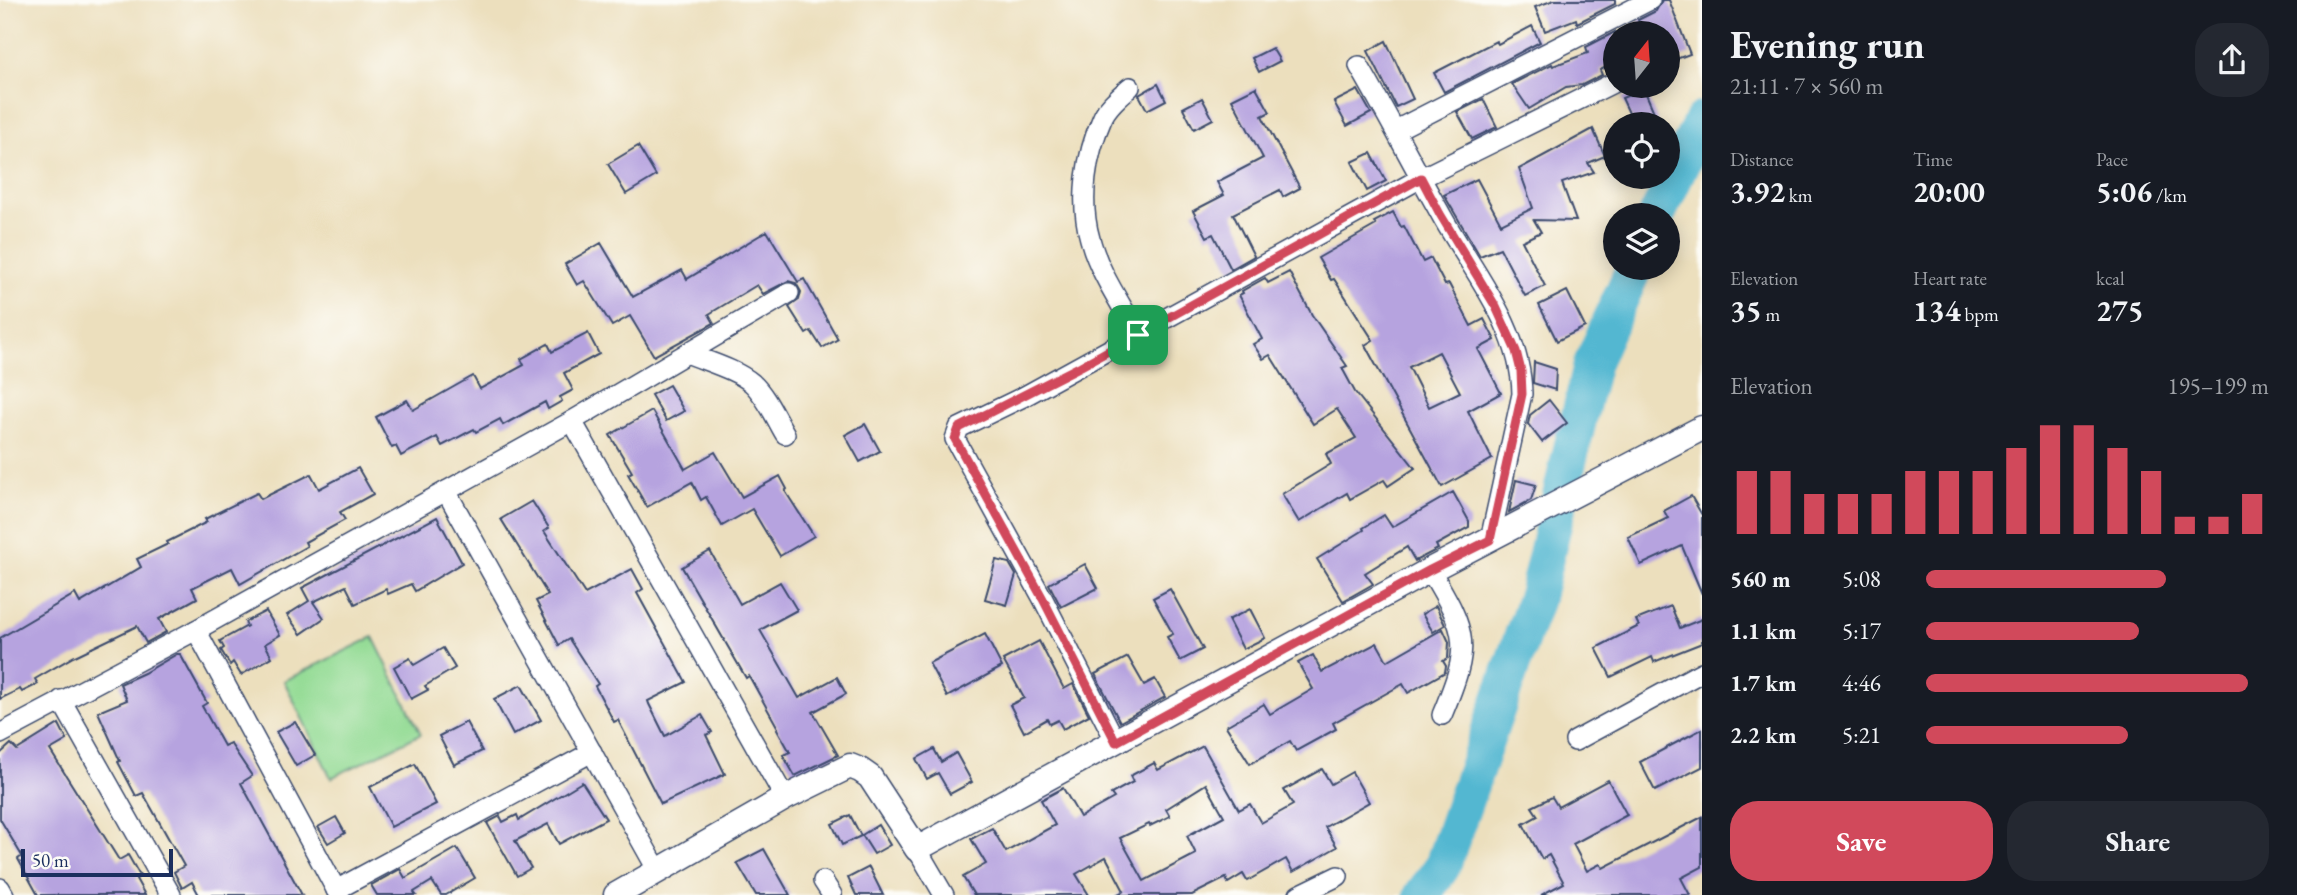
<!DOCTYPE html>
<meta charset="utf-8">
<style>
:root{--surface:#171b24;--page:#242831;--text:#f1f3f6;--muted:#9ea1a6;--accent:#d1495b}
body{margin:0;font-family:"EB Garamond",serif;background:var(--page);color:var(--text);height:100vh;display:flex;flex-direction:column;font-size:26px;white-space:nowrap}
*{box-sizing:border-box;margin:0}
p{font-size:23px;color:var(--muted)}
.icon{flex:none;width:38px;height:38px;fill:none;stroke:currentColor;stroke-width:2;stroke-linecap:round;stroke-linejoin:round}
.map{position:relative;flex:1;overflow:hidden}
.sheet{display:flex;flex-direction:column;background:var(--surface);width:595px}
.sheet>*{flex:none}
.needle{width:46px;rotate:17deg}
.buttons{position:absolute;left:1603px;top:21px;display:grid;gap:14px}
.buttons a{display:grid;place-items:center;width:77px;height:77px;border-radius:50%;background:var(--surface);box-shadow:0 4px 18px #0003;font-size:35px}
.scale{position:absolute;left:21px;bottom:18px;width:152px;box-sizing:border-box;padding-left:7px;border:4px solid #1b2f5e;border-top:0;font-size:19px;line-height:24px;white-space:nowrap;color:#1b2f5e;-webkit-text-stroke:5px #fdfcf7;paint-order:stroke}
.pin{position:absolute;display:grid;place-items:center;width:60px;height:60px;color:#fff;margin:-30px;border-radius:14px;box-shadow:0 4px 10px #0006}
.round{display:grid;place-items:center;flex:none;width:74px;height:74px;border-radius:28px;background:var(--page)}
.head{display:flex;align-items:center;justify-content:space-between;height:119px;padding:0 28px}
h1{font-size:38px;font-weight:700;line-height:52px}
.stats{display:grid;grid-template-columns:repeat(3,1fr);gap:10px;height:119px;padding:7px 28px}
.stats div{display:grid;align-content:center}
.stats b{font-size:30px;font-weight:700}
.stats small{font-size:19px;font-weight:400}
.stats p{font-size:19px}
.chart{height:196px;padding:14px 28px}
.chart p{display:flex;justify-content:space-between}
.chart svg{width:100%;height:126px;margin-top:7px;stroke:var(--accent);stroke-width:6}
.action{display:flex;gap:14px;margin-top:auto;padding:14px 28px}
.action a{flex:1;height:80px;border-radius:28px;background:var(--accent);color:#fff;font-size:28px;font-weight:700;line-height:80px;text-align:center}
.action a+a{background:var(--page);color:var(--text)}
ul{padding:0 28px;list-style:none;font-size:23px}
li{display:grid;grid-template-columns:112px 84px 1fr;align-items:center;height:52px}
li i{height:18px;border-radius:9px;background:var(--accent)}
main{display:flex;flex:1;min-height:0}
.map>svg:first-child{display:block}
.green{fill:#95dc96;stroke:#58867a;stroke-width:2}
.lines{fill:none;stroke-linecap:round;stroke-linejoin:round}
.river{stroke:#52b7d1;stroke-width:37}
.building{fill:#b6a3df;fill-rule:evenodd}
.minor-casing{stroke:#3a496c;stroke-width:22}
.tertiary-casing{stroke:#3a496c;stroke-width:27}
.minor{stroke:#fff;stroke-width:19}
.tertiary{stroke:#fff;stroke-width:24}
.route-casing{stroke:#fff;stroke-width:14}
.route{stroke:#d1495b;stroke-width:9}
</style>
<main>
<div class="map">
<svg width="1702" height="895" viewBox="0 0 1702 895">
<rect width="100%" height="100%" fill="#fdfcf7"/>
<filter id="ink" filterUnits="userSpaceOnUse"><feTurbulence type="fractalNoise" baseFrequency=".0143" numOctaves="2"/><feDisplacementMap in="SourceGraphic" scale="14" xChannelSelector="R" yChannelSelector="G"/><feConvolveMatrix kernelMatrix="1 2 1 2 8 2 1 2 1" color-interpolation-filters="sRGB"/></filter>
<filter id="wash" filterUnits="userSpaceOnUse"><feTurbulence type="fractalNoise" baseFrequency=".00686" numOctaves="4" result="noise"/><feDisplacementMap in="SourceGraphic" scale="28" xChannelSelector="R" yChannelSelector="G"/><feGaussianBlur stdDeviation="1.57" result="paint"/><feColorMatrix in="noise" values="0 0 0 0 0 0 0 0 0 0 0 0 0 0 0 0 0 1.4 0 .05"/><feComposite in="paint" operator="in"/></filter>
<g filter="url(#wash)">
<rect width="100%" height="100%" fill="#ecdfbd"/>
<!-- green -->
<polygon class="green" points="373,637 421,734 331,778 284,681"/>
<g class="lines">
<!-- river -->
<g class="river">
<polyline points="1657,215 1702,120"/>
<polyline points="1422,895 1442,867 1537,594 1592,363 1634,268"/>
</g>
</g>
<g id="blocks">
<!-- building -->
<g class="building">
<polygon points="1554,0 1615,0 1615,4 1577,23 1576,19 1545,31 1535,7"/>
<polygon points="1662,0 1669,0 1690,54 1668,62 1668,33 1643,33 1638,20 1656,11"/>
<polygon points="1532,26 1540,42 1444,92 1434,73 1496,41 1498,44"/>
<polygon points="1615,32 1615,63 1600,70 1602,75 1582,85 1566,87 1529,109 1512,84 1552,64 1553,66 1588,53 1586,47"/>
<polygon points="1386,41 1413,99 1396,107 1368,51"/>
<polygon points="1272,48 1280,61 1259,72 1252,58"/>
<polygon points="1158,84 1166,100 1147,110 1139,95"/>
<polygon points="1256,87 1270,112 1262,116 1300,188 1283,197 1280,190 1233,214 1254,256 1231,269 1213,234 1207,237 1193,211 1224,195 1217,182 1263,158 1232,99"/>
<polygon points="1644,89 1659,124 1634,124 1622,98"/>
<polygon points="1358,90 1371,113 1347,126 1334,102"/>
<polygon points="1202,98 1213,119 1194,129 1183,108"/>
<polygon points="1483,99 1497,127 1472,139 1457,112"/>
<polygon points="1593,129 1605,156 1588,163 1594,172 1562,183 1576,221 1534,220 1541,232 1522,241 1545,286 1525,296 1500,248 1480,256 1444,195 1477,179 1501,224 1533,208 1519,169"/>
<polygon points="638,146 656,176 626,194 608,164"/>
<polygon points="1371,153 1386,181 1367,191 1352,162"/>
<path d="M1393,212L1401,227L1404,226L1423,262L1431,258L1445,285L1449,284L1471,326L1484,319L1495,340L1478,349L1501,393L1468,411L1492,459L1442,487L1365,345L1373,340L1334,279L1331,280L1318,258L1376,225L1374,222ZM1439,352L1460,392L1429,407L1409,367Z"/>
<polygon points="767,231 798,282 804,279 838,339 822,348 811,331 806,334 789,307 799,300 801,292 796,283 788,281 763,294 757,285 709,314 714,323 654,356 630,316 612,326 584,281 577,285 565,264 601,243 633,297 682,270 687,279"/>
<polygon points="1289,272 1312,315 1347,366 1342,368 1355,392 1415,468 1388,486 1384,480 1350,499 1347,493 1299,522 1282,494 1331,464 1326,454 1356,438 1337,409 1313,424 1270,355 1263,359 1253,344 1262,339 1239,295 1243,293 1242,291 1265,278 1268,283"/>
<polygon points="1567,291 1585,327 1557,341 1539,305"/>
<polygon points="588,333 599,354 564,373 573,390 560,397 562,401 548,409 545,402 503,425 500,419 476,432 474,429 442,446 437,437 401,456 396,446 392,448 376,417 407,400 413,410 473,376 480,389 524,365 521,359 548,344 552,352"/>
<polygon points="1534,362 1556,369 1555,390 1533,383"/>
<polygon points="669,385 684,411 666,421 651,395"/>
<polygon points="1549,400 1567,423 1542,442 1528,424 1530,415"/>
<polygon points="652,411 685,469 715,452 742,497 780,476 787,489 785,491 814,536 780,556 752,509 722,526 706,497 701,500 692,482 647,507 628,474 632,472 610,435"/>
<polygon points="865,424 880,451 860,462 845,435"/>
<polygon points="358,468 373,494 340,512 345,520 305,542 307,546 240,584 232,568 192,588 197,598 159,619 166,632 146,643 137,626 73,657 35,679 38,684 22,692 20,689 0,699 0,638 75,594 80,603 141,567 137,559 168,544 167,542 207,522 205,519 257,493 261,499 311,474 319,489"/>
<polygon points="1516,480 1536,485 1531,500 1509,512"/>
<polygon points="1453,492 1469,521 1469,527 1436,545 1438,549 1415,561 1407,547 1365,573 1373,584 1343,601 1317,559 1364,530 1363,528 1384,515 1392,527"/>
<polygon points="1691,496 1702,515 1702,594 1682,546 1641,565 1628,537 1668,518 1664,511"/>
<polygon points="532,501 549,528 544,531 585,594 632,569 643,589 637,593 686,682 648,701 649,704 665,736 702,715 712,732 706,735 725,774 661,804 618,720 614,722 595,686 598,684 569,639 559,645 536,601 548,595 501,519"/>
<polygon points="437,517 462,563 415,591 411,584 388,594 386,589 355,604 346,586 313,602 324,618 301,634 287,615 309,601 302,588"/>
<polygon points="710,551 740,604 780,582 797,610 760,630 799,698 837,677 846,694 813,712 838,755 795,776 783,755 790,752 777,729 778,728 749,676 746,678 682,567"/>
<polygon points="996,560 1009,563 1016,575 1007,605 985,599"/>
<polygon points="1085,564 1098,588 1061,607 1049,584"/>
<polygon points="1170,589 1203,649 1180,661 1167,637 1173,634 1153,598"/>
<polygon points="1436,606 1445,625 1433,632 1422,614"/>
<polygon points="1671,606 1680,628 1702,619 1702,643 1654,662 1652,657 1611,677 1596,648 1639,626 1636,620"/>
<polygon points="1250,609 1265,638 1243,649 1228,620"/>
<polygon points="266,611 280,635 265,644 272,657 241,675 233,662 230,665 221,650 224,648 220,641 247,626 245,622"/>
<polygon points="1443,629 1449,642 1448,658 1443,661 1446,666 1445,672 1408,693 1403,684 1333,723 1336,729 1296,751 1290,741 1250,764 1226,726 1264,704 1270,714 1313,689 1298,663 1313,655 1322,672 1377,643 1387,661"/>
<polygon points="985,634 1002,667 947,697 929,663"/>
<polygon points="1039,641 1064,689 1073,684 1089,715 1063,729 1058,720 1050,724 1047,719 1024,732 1010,705 1024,698 1003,660"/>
<polygon points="443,648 455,668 425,686 428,690 411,699 394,667 410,658 414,665"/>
<polygon points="177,654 180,654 207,703 202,706 224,746 230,743 252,776 241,783 302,895 199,895 192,882 182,888 174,872 184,866 143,793 136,796 118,762 120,761 98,712 127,700 120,684 144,673"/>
<polygon points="1128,657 1144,685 1155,679 1165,697 1120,722 1095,674"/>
<polygon points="521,685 541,720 513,735 494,699"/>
<polygon points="295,722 315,755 296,766 276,732"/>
<polygon points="466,722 482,751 454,765 439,736"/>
<polygon points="59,724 67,740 50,750 119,860 128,855 140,876 136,879 145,895 38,895 18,859 22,856 0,819 0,754 11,744 17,750"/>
<polygon points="1702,729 1702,767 1655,791 1640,762"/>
<path d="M1203,746L1239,810L1250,804L1261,823L1293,805L1284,790L1322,769L1331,784L1352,772L1369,802L1325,827L1337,847L1293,872L1286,859L1247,881L1243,874L1228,883L1226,878L1192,895H1116L1124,891L1106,857L1076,874L1089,895H974L963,877L986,864L971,839L992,828L1006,852L1055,825L1041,800L1063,788L1080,817L1114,798L1111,794L1133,782L1130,776L1154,763L1158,770ZM1206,784L1224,816L1187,836L1196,854L1144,881L1120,838L1149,824L1150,826L1170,816L1166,809Z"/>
<polygon points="934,749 941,762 956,753 972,782 950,794 938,773 927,779 916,759"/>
<polygon points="415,764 436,804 391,827 370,787"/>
<polygon points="1608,780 1627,815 1573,844 1587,871 1600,864 1603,868 1702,817 1702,867 1681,878 1690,895 1541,895 1564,883 1549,855 1542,859 1523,824 1538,816 1532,807 1552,797 1558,807"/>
<polygon points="582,782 606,819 559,844 548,824 515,841 531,868 517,876 487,823 500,816 503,822 517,815 519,820"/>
<polygon points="850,815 861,836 842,845 832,824"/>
<polygon points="336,817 345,833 328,843 318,827"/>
<polygon points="878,825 890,845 874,854 862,835"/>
<polygon points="457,848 475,878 446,895 441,895 432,881 414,892 416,895 377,895 371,885 400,869 405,878"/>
<polygon points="764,849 790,895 756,895 737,863"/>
<polygon points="869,867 883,895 856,895 848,878"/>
</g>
</g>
</g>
<g filter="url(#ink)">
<use href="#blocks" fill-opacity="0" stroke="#3a496c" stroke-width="2"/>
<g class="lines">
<!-- minor casing -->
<g class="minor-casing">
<g id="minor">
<path d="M1359,66C1387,114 1412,163 1439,211C1470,269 1521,325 1522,394L1490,540"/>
<path d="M1130,87C1120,96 1107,106 1102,119C1086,155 1079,201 1090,239C1099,273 1122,305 1138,335"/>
<polyline points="1396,130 1650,0"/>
<path d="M687,353C708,362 735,369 752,383C766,396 775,417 785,434"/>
<polyline points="572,421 785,798"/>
<polyline points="446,491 658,871"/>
<path d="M1430,570C1469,635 1471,645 1442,715"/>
<polyline points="196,630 339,895"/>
<polyline points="61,700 171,895"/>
<polyline points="0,734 196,630 572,421 789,293"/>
<polyline points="1575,741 1702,672"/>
<polyline points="1116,742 1043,599 955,439 959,428 1023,397 1421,178 1615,82"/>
<polyline points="917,849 944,895"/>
<polyline points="823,881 832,895"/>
<polyline points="0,888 4,895"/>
<polyline points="336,890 592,752"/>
<polyline points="1299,895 1338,876"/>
</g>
</g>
<!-- tertiary casing -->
<g class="tertiary-casing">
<polyline id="tertiary" points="616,895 785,798 850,766 860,770 870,777 917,849 1430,570 1702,428"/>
</g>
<!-- minor -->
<use href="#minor" class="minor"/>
<!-- tertiary -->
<use href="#tertiary" class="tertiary"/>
</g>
</g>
<g class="lines" filter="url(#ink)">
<!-- route casing -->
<g class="route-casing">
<polygon id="route" points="1421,178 1440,214 1496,307 1516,351 1521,371 1522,394 1490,540 1430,570 1116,742 1043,599 955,439 959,428 1081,366"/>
</g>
<!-- route -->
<use href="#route" class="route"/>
</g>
</svg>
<div class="buttons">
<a><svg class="needle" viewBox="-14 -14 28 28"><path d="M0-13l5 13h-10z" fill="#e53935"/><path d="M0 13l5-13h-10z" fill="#9ea1a6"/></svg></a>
<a><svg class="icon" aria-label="locate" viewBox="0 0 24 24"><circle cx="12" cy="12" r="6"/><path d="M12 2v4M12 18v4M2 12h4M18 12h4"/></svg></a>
<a><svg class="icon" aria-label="layers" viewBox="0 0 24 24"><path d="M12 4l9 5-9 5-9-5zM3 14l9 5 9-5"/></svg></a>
</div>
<div class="scale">50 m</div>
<div class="pin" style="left:1138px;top:335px;background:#1e9e55"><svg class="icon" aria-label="arrive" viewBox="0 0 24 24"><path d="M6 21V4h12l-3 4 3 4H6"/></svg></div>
</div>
<section class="sheet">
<div class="head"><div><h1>Evening run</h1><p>21:11 · 7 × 560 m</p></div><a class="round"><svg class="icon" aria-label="share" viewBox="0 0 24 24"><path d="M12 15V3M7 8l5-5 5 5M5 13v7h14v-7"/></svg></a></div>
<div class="stats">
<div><p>Distance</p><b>3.92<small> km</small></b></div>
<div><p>Time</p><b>20:00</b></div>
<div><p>Pace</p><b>5:06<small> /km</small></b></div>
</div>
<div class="stats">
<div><p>Elevation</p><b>35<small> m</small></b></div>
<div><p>Heart rate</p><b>134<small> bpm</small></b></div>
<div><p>kcal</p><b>275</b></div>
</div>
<div class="chart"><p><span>Elevation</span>195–199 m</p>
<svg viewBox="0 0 160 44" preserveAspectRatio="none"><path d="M5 44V22M15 44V22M25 44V30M35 44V30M45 44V30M55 44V22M65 44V22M75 44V22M85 44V14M95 44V6M105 44V6M115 44V14M125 44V22M135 44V38M145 44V38M155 44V30"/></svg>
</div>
<ul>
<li><b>560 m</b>5:08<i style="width:70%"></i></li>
<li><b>1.1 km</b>5:17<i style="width:62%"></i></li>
<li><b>1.7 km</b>4:46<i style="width:94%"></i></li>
<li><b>2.2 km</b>5:21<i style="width:59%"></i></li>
</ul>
<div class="action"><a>Save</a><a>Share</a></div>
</section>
</main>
